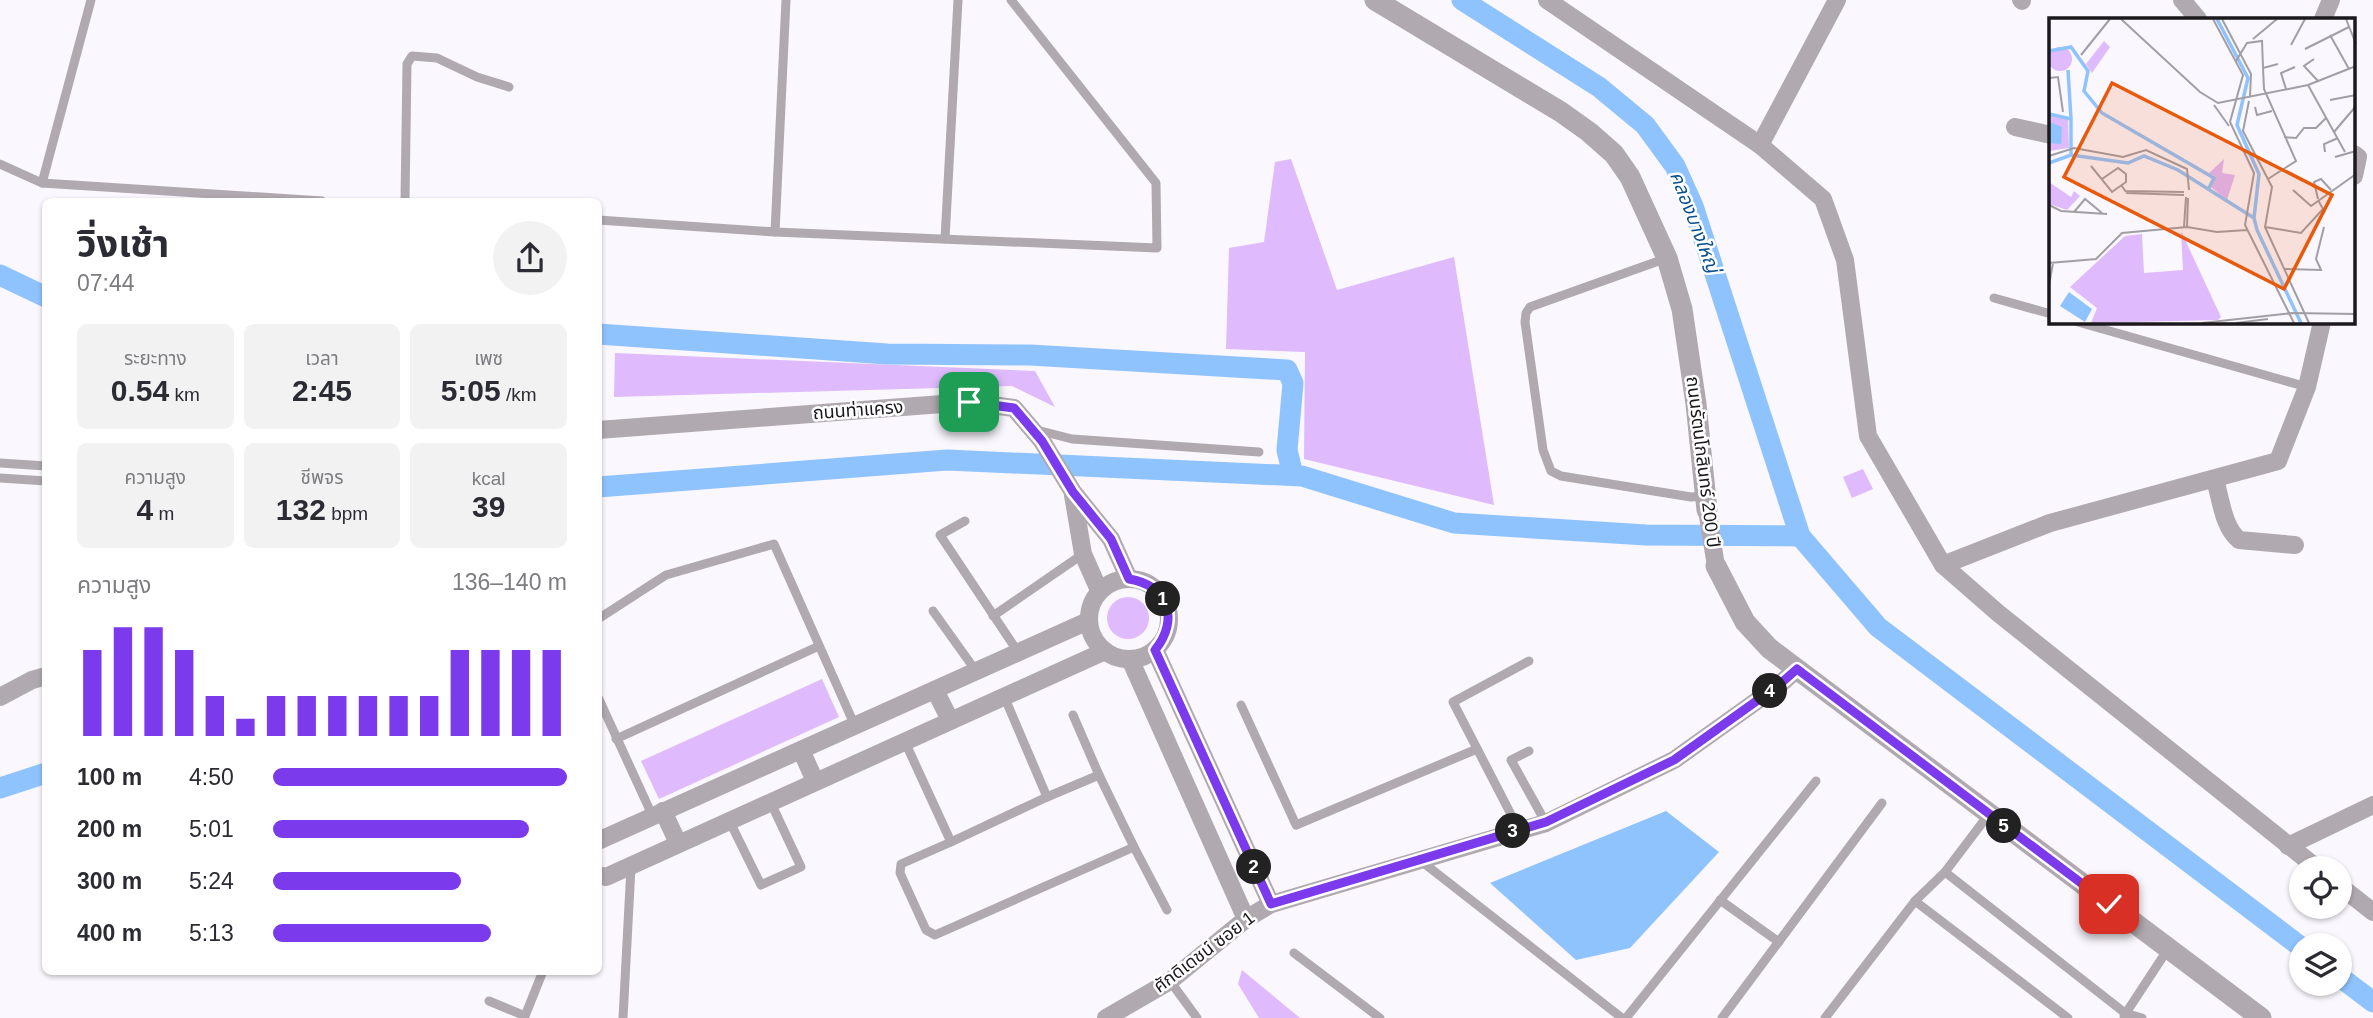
<!DOCTYPE html>
<html lang="th">
<meta charset="utf-8">
<style>
:root{--surface:#fff;--page:#f2f2f3;--text:#2b2b33;--muted:#7c7c81;--accent:#7c3aed}
body{margin:0;font-family:Arial,"Noto Sans Thai",sans-serif;background:var(--page);color:var(--text);height:100vh;display:flex;flex-direction:column;font-size:26px;white-space:nowrap}
*{box-sizing:border-box;margin:0}
p{font-size:23px;color:var(--muted)}
.icon{flex:none;width:38px;height:38px;fill:none;stroke:currentColor;stroke-width:2;stroke-linecap:round;stroke-linejoin:round}
.map{position:relative;flex:1;overflow:hidden}
.side{position:absolute;left:42px;top:198px;width:560px;height:777px;display:flex;flex-direction:column;background:var(--surface);border-radius:10px;box-shadow:0 2px 5px #0004}
.side>*{flex:none}
.fabs{position:absolute;left:2289px;top:856px;display:grid;gap:14px}
.fabs a{display:grid;place-items:center;width:63px;height:63px;border-radius:50%;background:var(--surface);box-shadow:0 2px 5px #0004;font-size:35px}
.pin{position:absolute;display:grid;place-items:center;width:60px;height:60px;color:#fff;margin:-30px;border-radius:14px;box-shadow:0 4px 10px #0006}
.km{position:absolute;width:35px;height:35px;margin:-18px;border-radius:50%;background:#222;color:#fff;font-size:19px;line-height:35px;text-align:center}
.round{display:grid;place-items:center;flex:none;width:74px;height:74px;border-radius:37px;background:var(--page)}
.summary{display:flex;align-items:center;justify-content:space-between;height:119px;padding:0 35px}
h1{font-size:38px;font-weight:700;line-height:52px}
.figures{display:grid;grid-template-columns:repeat(3,1fr);gap:10px;height:119px;padding:7px 35px}
.figures div{display:grid;align-content:center;border-radius:10px;background:var(--page);text-align:center}
.figures b{font-size:30px;font-weight:700}
.figures small{font-size:19px;font-weight:400}
.figures p{font-size:19px}
.chart{height:196px;padding:14px 35px}
.chart p{display:flex;justify-content:space-between}
.chart svg{width:100%;height:126px;margin-top:7px;stroke:var(--accent);stroke-width:6}
ul{padding:0 35px;list-style:none;font-size:23px}
li{display:grid;grid-template-columns:112px 84px 1fr;align-items:center;height:52px}
li i{height:18px;border-radius:9px;background:var(--accent)}
.map>svg:first-child{display:block}
.green{fill:#dfbafc}
.water{fill:#8fc3fe}
.lines{fill:none;stroke-linecap:round;stroke-linejoin:round}
.canal{stroke:#8fc3fe;stroke-width:21}
.service{stroke:#b0a9af;stroke-width:9}
.minor{stroke:#b0a9af;stroke-width:18}
.tertiary{stroke:#b0a9af;stroke-width:21}
.route-casing{stroke:#fff;stroke-width:14}
.route{stroke:#7c3aed;stroke-width:9}
.labels{text-anchor:middle;dominant-baseline:central;stroke-width:5;stroke-linejoin:round;paint-order:stroke}
.street-label{font-size:18px;fill:#1b181e;stroke:#fff}
.water-label{font-size:19px;font-style:italic;fill:#095191;stroke:#fff}
.inset-river{fill:none;stroke:#8fc3fe;stroke-width:3.5}
.inset-road{fill:none;stroke:#a19ea4;stroke-width:2}
.view{fill:#e8590c;fill-opacity:0.15;stroke:#e8590c;stroke-width:3.5}
.inset-edge{fill:none;stroke:#1b181e;stroke-width:3.5}
</style>
<div class="map">
<svg width="2373" height="1018" viewBox="0 0 2373 1018">
<rect width="100%" height="100%" fill="#fbf7fe"/>
<!-- green -->
<g class="green">
<polygon points="1291,159 1337,290 1454,257 1494,505 1304,459 1305,352 1226,349 1229,248 1264,242 1275,162"/>
<polygon points="615,353 1035,371 1055,407 1012,386 614,397"/>
<polygon points="1863,469 1873,489 1852,498 1843,477"/>
<circle cx="1128" cy="618" r="21"/>
<polygon points="822,679 839,717 659,799 641,761"/>
<polygon points="1242,970 1300,1018 1259,1018 1238,984"/>
</g>
<!-- water -->
<polygon class="water" points="1666,811 1719,852 1630,948 1576,960 1490,883"/>
<g class="lines">
<!-- canal -->
<g class="canal">
<polyline points="1462,0 1599,87 1645,125 1675,166 1693,206 1800,536 1878,627 2301,947"/>
<polyline points="0,275 46,297"/>
<polyline points="598,334 887,354 1030,355 1287,370 1293,383 1287,450 1293,475"/>
<polyline points="598,487 947,460 1302,476 1454,523 1646,535 1800,536"/>
<polyline points="0,788 46,773"/>
<polyline points="2340,977 2373,1002"/>
</g>
<!-- service -->
<g class="service">
<polyline points="0,164 42,183 322,201"/>
<polyline points="42,183 91,0"/>
<polyline points="405,201 407,64 412,56 437,58 477,77 509,87"/>
<polyline points="598,220 775,232 1157,248 1156,183 1011,0"/>
<polyline points="775,232 786,0"/>
<polyline points="945,239 958,0"/>
<polyline points="1667,258 1530,307 1526,313 1525,322 1543,450 1551,471 1561,476 1691,497 1705,496"/>
<polyline points="1994,298 2051,314"/>
<polyline points="2078,322 2307,387"/>
<polyline points="1037,430 1072,439 1259,452"/>
<polyline points="0,463 46,466"/>
<polyline points="0,478 46,481"/>
<polyline points="965,521 940,535 1018,652"/>
<polyline points="933,611 976,671"/>
<polyline points="993,616 1083,554"/>
<polyline points="598,619 666,575 774,544 855,726"/>
<polyline points="598,697 653,817"/>
<polyline points="1241,705 1296,825 1477,749"/>
<polyline points="1073,715 1099,775"/>
<polyline points="616,739 819,646"/>
<polyline points="905,742 951,842 1047,797 1004,696"/>
<polyline points="1529,751 1511,760 1546,823"/>
<polyline points="1047,797 1099,775 1134,847"/>
<polyline points="729,820 761,885 801,867 770,801"/>
<polyline points="1519,830 1453,702 1529,661"/>
<polyline points="951,842 901,864 900,873 926,930 935,935 1134,847 1167,910"/>
<polyline points="1421,861 1622,1018"/>
<polyline points="1945,872 2125,1013 2142,1018"/>
<polyline points="1720,900 1779,942"/>
<polyline points="1915,901 2068,1018"/>
<polyline points="1294,953 1380,1018"/>
<polyline points="1170,981 1197,1018"/>
<polyline points="489,1001 525,1016 543,971"/>
<polyline points="2124,1016 2168,949"/>
<polyline points="623,1018 631,867"/>
<polyline points="1626,1018 1816,781"/>
<polyline points="1722,1018 1882,803"/>
<polyline points="1825,1018 1915,901 1945,872 1989,814"/>
</g>
<!-- minor -->
<g class="minor">
<polyline points="1547,0 1760,145 1823,199 1845,260 1868,436 1943,565 1998,613 2317,868"/>
<polyline points="2021,0 2022,1"/>
<polyline points="2182,0 2198,19"/>
<polyline points="2323,19 2331,0"/>
<polyline points="2015,127 2051,135"/>
<polyline points="1760,145 1837,0"/>
<polyline points="2354,154 2358,157 2354,176"/>
<polyline points="598,430 969,402 1014,408 1042,441 1073,492 1111,539 1129,579"/>
<path d="M2215,480C2221,499 2223,527 2239,540L2295,545"/>
<polyline points="1073,495 1083,554 1099,590"/>
<polyline points="1707,510 1716,566"/>
<polyline points="1943,565 2050,523 2278,461 2307,387 2322,322"/>
<circle cx="1129" cy="619" r="40"/>
<polyline points="1155,650 1271,904"/>
<polyline points="1130,659 1246,919"/>
<polyline points="935,690 950,720"/>
<polyline points="0,697 32,680 46,676"/>
<polyline points="801,750 815,781"/>
<polyline points="663,811 678,843"/>
<polyline points="598,841 1088,621"/>
<polyline points="2288,846 2373,805"/>
<polyline points="598,875 606,877 1105,651"/>
<polyline points="2340,886 2373,912"/>
<polyline points="1106,1018 1170,981 1246,919 1271,904 1546,823 1674,760 1779,685 1797,669"/>
</g>
<!-- tertiary -->
<g class="tertiary">
<polyline points="1375,0 1561,112 1589,132 1614,154 1630,177 1667,258 1682,309 1696,404 1707,510"/>
<polyline points="1716,566 1745,622 1769,648 2261,1018"/>
</g>
</g>
<g class="lines">
<!-- route casing -->
<g class="route-casing">
<path id="route" d="M969,402L1014,408L1042,441L1073,492L1111,539L1129,579C1168,585 1180,619 1155,650L1271,904L1546,822L1674,760L1779,685L1797,669L2109,904"/>
</g>
<!-- route -->
<use href="#route" class="route"/>
</g>
<g class="labels">
<!-- street labels -->
<g class="street-label">
<text transform="translate(858 410) rotate(-4)">ถนนท่าแครง</text>
<text transform="translate(1703 462) rotate(83)">ถนนรัตนโกสินทร์ 200 ปี</text>
<text transform="translate(1204 952) rotate(-37)">ศักดิเดชน์ ซอย 1</text>
</g>
<!-- water labels -->
<g class="water-label">
<text transform="translate(1695 222) rotate(69)">คลองบางใหญ่</text>
</g>
</g>
<!-- overview -->
<g transform="translate(2049 18)">
<rect width="306" height="306" fill="#fbf7fe"/>
<path d="M55,23L61,29L43,55L37,46ZM-1 41a12 12 0 1 1 24 0a12 12 0 1 1-24 0ZM0,97L19,101L20,130L0,133ZM175,141L173,155L186,157L178,182L162,169L167,159L160,155ZM0,164L22,179L25,173L31,178L18,192L0,186ZM132,213L172,299L169,302L42,305L48,290L21,269L76,218L93,216L95,255L134,252Z" fill="#dfbafc"/>
<path d="M0,104L13,109L12,126L0,125ZM20,274L43,291L36,304L11,288Z" fill="#8fc3fe"/>
<path class="inset-river" d="M168,1L199,60L188,107L210,156L205,200L208,212L252,305M0,33L22,29L39,53L35,73L53,95L165,160L160,170M19,52L22,101M0,96L22,101V137M0,145L22,137L79,145L95,138L129,152L205,200"/>
<path class="inset-road" d="M72,1L151,74L169,85L259,67L307,48M164,1L194,57L181,104L205,155L196,207L245,305M173,1L202,56L201,78M297,1L307,26M281,17L300,51M204,21L228,1M242,27L256,1M256,31L300,9M32,37L61,1M265,41L255,48L269,63M187,43L198,25L213,23L214,49M0,60L9,59L14,94M259,67L296,134M237,71L232,55L246,49M281,82L307,77M200,83L194,113L223,169L216,209L260,305M165,87L180,108M206,89L208,97L223,93M285,114L307,88M235,119L247,120L255,110H267L277,100M276,134L275,126L289,120M0,138L25,130L74,139L97,132L138,151L140,172M286,139L307,133M42,148L63,174L77,164V156L69,150L53,161M219,161L247,143L215,71L214,50L229,46M72,167L78,175L135,177M244,172L262,188L307,156M76,173L135,174M269,181L265,164L272,161L282,172M0,187L12,193L58,196M25,194L36,181L53,195M135,209L137,179M138,209L139,180M216,209L252,215L274,191L269,182M0,245L47,241L73,215L138,209L168,214L198,212M235,251L272,252L267,241L275,209M0,267L4,245M153,305L243,295L307,296M187,305L219,301"/>
<path class="view" d="M63,65L283,177L235,271L15,159Z"/>
<rect width="306" height="306" class="inset-edge"/>
</g>
</svg>
<div class="fabs">
<a><svg class="icon" aria-label="locate" viewBox="0 0 24 24"><circle cx="12" cy="12" r="6"/><path d="M12 2v4M12 18v4M2 12h4M18 12h4"/></svg></a>
<a><svg class="icon" aria-label="layers" viewBox="0 0 24 24"><path d="M12 4l9 5-9 5-9-5zM3 14l9 5 9-5"/></svg></a>
</div>
<div class="pin" style="left:969px;top:402px;background:#1e9e55"><svg class="icon" aria-label="arrive" viewBox="0 0 24 24"><path d="M6 21V4h12l-3 4 3 4H6"/></svg></div>
<div class="pin" style="left:2109px;top:904px;background:#d93025"><svg class="icon" aria-label="check" viewBox="0 0 24 24"><path d="M5 12l5 5 9-10"/></svg></div>
<b class="km" style="left:1163px;top:599px">1</b>
<b class="km" style="left:1254px;top:867px">2</b>
<b class="km" style="left:1513px;top:831px">3</b>
<b class="km" style="left:1770px;top:691px">4</b>
<b class="km" style="left:2004px;top:826px">5</b>
<section class="side">
<div class="summary"><div><h1>วิ่งเช้า</h1><p>07:44</p></div><a class="round"><svg class="icon" aria-label="share" viewBox="0 0 24 24"><path d="M12 15V3M7 8l5-5 5 5M5 13v7h14v-7"/></svg></a></div>
<div class="figures">
<div><p>ระยะทาง</p><b>0.54<small> km</small></b></div>
<div><p>เวลา</p><b>2:45</b></div>
<div><p>เพซ</p><b>5:05<small> /km</small></b></div>
</div>
<div class="figures">
<div><p>ความสูง</p><b>4<small> m</small></b></div>
<div><p>ชีพจร</p><b>132<small> bpm</small></b></div>
<div><p>kcal</p><b>39</b></div>
</div>
<div class="chart"><p><span>ความสูง</span>136–140 m</p>
<svg viewBox="0 0 160 44" preserveAspectRatio="none"><path d="M5 44V14M15 44V6M25 44V6M35 44V14M45 44V30M55 44V38M65 44V30M75 44V30M85 44V30M95 44V30M105 44V30M115 44V30M125 44V14M135 44V14M145 44V14M155 44V14"/></svg>
</div>
<ul>
<li><b>100 m</b>4:50<i style="width:100%"></i></li>
<li><b>200 m</b>5:01<i style="width:87%"></i></li>
<li><b>300 m</b>5:24<i style="width:64%"></i></li>
<li><b>400 m</b>5:13<i style="width:74%"></i></li>
</ul>
</section>
</div>
